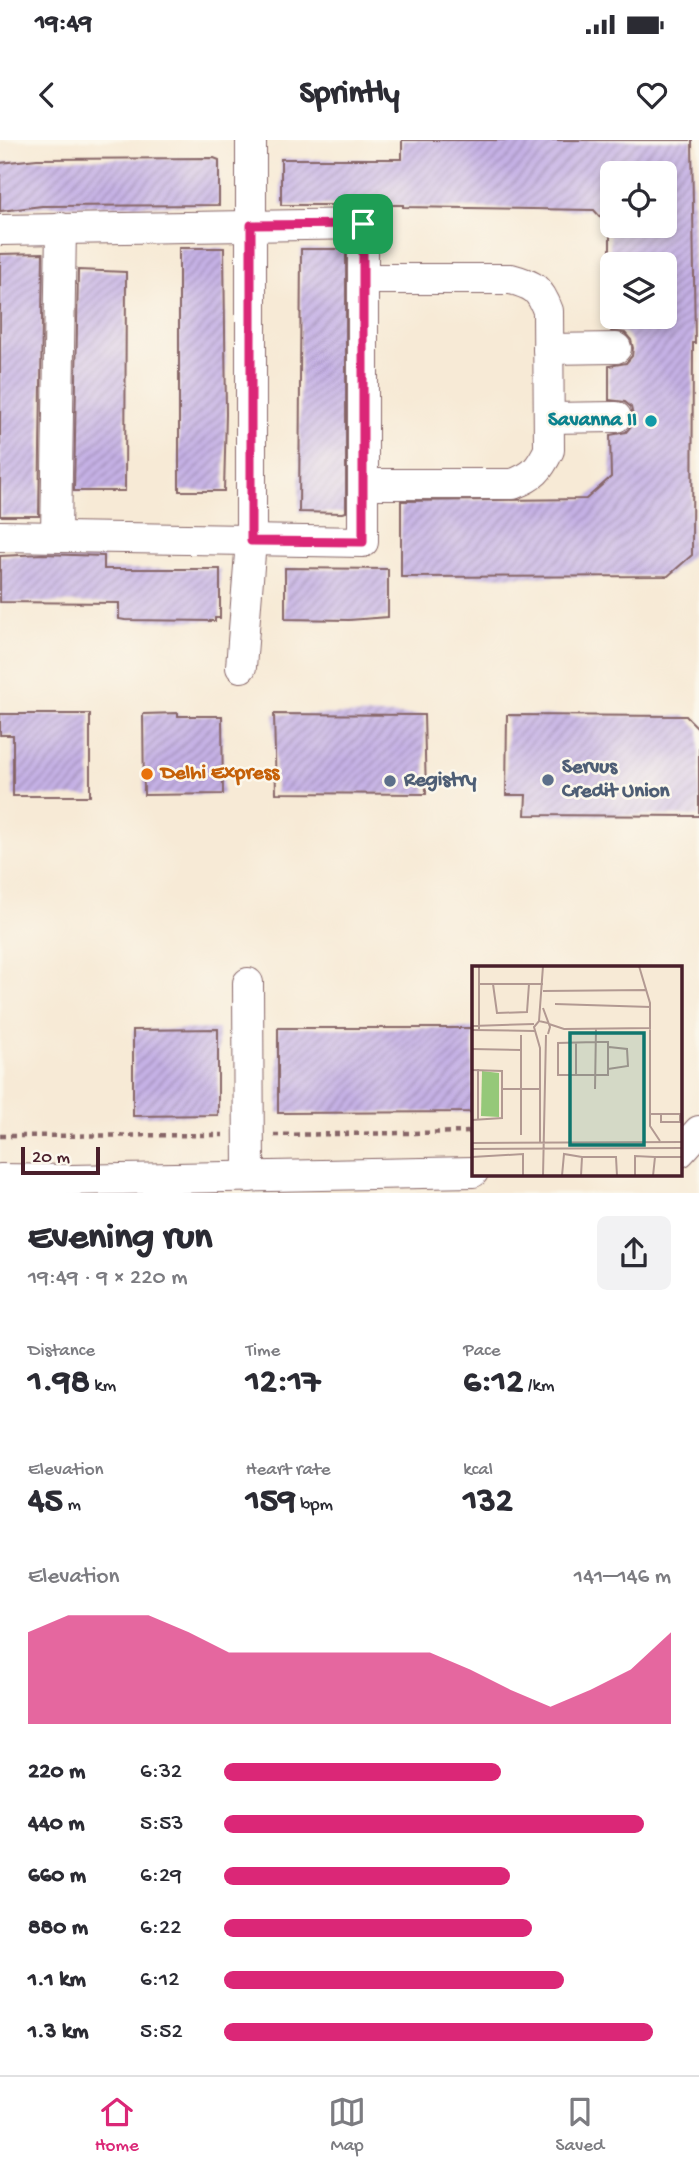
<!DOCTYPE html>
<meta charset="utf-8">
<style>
:root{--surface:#fff;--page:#f2f2f3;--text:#2b2b33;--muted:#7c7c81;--line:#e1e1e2;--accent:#db2777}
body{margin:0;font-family:"Gochi Hand",sans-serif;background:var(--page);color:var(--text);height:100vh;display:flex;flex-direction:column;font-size:26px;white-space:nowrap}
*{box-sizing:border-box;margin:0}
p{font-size:23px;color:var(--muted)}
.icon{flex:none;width:38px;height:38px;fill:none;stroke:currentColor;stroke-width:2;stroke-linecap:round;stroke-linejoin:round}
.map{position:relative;height:1053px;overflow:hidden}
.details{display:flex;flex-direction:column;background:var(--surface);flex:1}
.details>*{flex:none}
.fabs{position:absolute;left:600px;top:21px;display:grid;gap:14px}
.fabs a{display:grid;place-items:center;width:77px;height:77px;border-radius:10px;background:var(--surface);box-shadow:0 4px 10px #0003;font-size:35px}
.scale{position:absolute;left:21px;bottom:18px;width:79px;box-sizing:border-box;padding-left:7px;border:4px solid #4a1f2b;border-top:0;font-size:19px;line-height:24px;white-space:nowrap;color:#4a1f2b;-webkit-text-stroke:5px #fbf7ec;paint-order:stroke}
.pin{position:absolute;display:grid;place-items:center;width:60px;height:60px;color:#fff;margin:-30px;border-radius:14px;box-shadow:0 4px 10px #0006}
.round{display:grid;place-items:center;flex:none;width:74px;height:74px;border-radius:10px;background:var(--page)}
.head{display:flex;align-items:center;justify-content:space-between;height:119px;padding:0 28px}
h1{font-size:38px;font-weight:700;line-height:52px}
.figures{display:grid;grid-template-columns:repeat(3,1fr);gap:10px;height:119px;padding:7px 28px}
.figures div{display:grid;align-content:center}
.figures b{font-size:35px;font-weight:700}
.figures small{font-size:19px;font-weight:400}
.figures p{font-size:19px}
.chart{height:196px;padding:14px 28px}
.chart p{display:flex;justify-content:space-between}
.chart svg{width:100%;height:126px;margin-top:7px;fill:var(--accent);opacity:.7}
ul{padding:0 28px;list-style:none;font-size:23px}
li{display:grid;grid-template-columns:112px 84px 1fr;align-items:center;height:52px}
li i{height:18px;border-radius:9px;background:var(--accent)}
.status{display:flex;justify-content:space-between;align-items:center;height:49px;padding:0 35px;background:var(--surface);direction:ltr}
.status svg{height:19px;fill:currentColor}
header{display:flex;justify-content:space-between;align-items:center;height:91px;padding:0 28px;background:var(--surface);font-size:32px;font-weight:700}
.tabs{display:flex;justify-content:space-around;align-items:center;height:98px;border-top:2px solid var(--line);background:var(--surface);font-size:19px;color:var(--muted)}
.tabs a{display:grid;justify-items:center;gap:4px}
.tabs .selected{color:var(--accent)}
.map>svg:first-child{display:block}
.building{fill:url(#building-hatch);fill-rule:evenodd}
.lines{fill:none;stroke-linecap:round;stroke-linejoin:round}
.minor-casing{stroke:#876667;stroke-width:32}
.path{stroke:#876667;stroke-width:4.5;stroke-dasharray:5 5;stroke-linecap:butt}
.minor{stroke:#fff;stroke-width:30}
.route-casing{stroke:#fff;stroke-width:14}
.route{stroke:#db2777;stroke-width:9}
.culture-dot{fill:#0f9aa8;stroke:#fbf7ec;stroke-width:2.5}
.food-dot{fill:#e8710a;stroke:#fbf7ec;stroke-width:2.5}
.service-dot{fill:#5c6f8a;stroke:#fbf7ec;stroke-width:2.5}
.labels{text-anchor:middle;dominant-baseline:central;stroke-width:5;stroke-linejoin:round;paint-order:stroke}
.culture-label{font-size:21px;font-weight:bold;fill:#0d838f;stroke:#fbf7ec;text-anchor:end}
.service-label{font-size:21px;font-weight:bold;fill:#4e5e75;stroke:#fbf7ec;text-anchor:start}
.food-label{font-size:21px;font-weight:bold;fill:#c56008;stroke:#fbf7ec;text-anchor:start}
.inset-road{fill:none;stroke:#b29992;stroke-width:2}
.view{fill:#0f766e;fill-opacity:0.15;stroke:#0f766e;stroke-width:3.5}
.inset-edge{fill:none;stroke:#4a1f2b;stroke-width:3.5}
</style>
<div class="status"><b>19:49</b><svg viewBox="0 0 49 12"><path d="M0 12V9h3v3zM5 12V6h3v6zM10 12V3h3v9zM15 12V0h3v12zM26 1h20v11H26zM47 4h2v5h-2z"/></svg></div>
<header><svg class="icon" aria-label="back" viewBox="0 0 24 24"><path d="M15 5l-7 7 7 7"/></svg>Sprintly<svg class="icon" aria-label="heart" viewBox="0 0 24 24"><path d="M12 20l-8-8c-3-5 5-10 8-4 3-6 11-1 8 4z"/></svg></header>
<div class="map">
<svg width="699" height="1053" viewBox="0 0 699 1053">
<defs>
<pattern id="building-hatch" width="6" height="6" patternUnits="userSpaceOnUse" patternTransform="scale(1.75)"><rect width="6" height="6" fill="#c5b1e5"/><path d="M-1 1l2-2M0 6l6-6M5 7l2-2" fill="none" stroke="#a28fba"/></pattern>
</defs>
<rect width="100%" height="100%" fill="#fbf7ec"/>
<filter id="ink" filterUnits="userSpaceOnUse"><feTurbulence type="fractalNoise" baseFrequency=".0143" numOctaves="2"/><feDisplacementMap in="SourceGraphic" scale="14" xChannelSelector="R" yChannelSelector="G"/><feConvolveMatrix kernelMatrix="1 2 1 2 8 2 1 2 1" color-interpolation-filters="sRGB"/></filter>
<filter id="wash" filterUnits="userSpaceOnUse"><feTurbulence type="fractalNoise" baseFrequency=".00686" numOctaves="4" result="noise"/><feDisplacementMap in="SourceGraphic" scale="28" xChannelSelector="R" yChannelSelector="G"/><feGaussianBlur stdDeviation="1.57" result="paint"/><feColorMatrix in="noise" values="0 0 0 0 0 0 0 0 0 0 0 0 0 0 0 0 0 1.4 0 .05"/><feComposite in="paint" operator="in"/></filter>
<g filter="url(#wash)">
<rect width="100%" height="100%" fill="#f7ead6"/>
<g id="blocks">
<!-- building -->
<g class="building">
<path d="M402,0H692L695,203H693L692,415L668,436L401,437V361L586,359L611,337L610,295L626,292L632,285L633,276L631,267L625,262L609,260V226L626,223L632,216L633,208L631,200L625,193L611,191V177H665V124H610V88L594,70L403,67V65H281V19H402ZM612,33H665V86H612Z"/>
<polygon points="214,18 219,20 219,65 42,66 0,71 0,23 37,19"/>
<polygon points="179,108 224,108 226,274 224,351 179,351"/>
<polygon points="301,109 346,109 346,372 343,373 299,372"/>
<polygon points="43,113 39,376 0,376 0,114"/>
<polygon points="78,130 126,132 125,351 74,351"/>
<polygon points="42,414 104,416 104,429 220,429 220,478 215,478 215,481 125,480 119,479 119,463 0,462 0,416"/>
<polygon points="285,428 388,429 388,477 349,480 285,479"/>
<polygon points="178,573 178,576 222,576 223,654 144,655 143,574"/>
<polygon points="0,574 90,574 90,656 13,656 13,595 0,595"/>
<polygon points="274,574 424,575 426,654 276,653"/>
<polygon points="507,575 686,576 699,589 699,676 525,675 526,655 506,655"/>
<polygon points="278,888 473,888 473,972 278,973"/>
<polygon points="218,889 218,975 133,976 133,890"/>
</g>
</g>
</g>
<g filter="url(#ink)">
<use href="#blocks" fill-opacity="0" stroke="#876667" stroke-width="2"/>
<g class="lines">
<!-- minor casing -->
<g class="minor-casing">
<g id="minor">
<polyline points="0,90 363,84 363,402 0,396"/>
<path d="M363,139H511C534,145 540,149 548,171L549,310C539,330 534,336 513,344H363"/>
<polyline points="548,209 616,208"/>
<polyline points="549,278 616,277"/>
<polyline points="56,395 61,88"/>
<polyline points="241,527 251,401 251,0"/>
<polyline points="248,843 249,1037"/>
<polyline points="680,1012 699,991"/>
<polyline points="0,1039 71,1040 473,1032"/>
</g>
</g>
<!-- path -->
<g class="path">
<polyline points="274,995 473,992"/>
<polyline points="0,996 223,995"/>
</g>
<!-- minor -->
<use href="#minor" class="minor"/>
</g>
</g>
<g class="lines" filter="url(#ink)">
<!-- route casing -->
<g class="route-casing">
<polygon id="route" points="363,84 363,402 251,401 251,85"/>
</g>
<!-- route -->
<use href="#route" class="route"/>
</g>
<!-- markers -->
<circle class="culture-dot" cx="651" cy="281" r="7"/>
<circle class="food-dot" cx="147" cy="634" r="7"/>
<g class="service-dot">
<circle cx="548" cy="640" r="7"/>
<circle cx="390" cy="641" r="7"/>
</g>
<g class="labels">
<!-- culture labels -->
<g class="culture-label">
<text x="637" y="281">Savanna II</text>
</g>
<!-- service labels -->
<g class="service-label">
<text x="562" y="628">Servus<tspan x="562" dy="24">Credit Union</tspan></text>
<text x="404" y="641">Registry</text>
</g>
<!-- food labels -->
<g class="food-label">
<text x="161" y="634">Delhi Express</text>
</g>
</g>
<!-- overview -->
<g transform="translate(472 826)">
<rect width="210" height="210" fill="#f7ead6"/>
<path d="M10,105L27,107V151L9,150Z" fill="#95c879"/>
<path class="inset-road" d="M167,0L178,37V160L188,175M7,18H71M21,18L25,47L55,46L57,18M71,25L175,24M83,38L179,41M71,42L78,61L76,68M67,55L71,0M77,58L92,63L179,62M0,60L62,58M0,64L63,65M7,64V0M49,69V169M124,76H136V109H86V77ZM0,83L49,84M6,103V154M136,103L156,100L155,83L137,81M0,104L30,105V152L0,154M104,109V76M30,123H67M123,123L124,62M178,148H208V156H189V148M0,177L210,176M68,177V82L62,61L67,55L76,57M0,183L210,182M0,191L51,188V210M71,210L74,69M90,210L92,188L110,191M109,210L110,191H144L145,210M163,210V190L183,191M181,210L183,191H210"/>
<path class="view" d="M98,67H172V179H98Z"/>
<rect width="210" height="210" class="inset-edge"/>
</g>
</svg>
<div class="fabs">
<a><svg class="icon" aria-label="locate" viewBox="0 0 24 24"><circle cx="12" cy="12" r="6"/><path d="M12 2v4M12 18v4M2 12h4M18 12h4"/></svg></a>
<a><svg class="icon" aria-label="layers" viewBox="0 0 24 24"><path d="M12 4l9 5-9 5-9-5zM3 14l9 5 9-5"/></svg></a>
</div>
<div class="scale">20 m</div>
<div class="pin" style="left:363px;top:84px;background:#1e9e55"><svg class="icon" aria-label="arrive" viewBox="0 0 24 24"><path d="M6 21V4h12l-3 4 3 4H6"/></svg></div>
</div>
<section class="details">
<div class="head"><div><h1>Evening run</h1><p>19:49 · 9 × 220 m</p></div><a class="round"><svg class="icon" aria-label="share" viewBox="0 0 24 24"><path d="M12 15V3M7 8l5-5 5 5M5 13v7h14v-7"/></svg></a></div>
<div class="figures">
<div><p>Distance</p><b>1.98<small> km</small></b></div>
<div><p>Time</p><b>12:17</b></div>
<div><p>Pace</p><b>6:12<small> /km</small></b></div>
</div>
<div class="figures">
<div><p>Elevation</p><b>45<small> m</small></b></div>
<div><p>Heart rate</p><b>159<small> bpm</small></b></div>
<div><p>kcal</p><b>132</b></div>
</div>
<div class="chart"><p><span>Elevation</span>141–146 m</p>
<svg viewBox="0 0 160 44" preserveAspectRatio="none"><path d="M0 44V12L10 6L20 6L30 6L40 12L50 19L60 19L70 19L80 19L90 19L100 19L110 25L120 32L130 38L140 32L150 25L160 12V44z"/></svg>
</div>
<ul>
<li><b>220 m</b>6:32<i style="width:62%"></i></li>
<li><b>440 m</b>5:53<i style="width:94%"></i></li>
<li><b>660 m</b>6:29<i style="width:64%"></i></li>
<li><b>880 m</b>6:22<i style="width:69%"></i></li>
<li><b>1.1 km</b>6:12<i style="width:76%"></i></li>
<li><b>1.3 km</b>5:52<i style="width:96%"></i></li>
</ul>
</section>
<nav class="tabs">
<a class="selected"><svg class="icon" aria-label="home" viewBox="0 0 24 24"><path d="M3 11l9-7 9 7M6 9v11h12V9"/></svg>Home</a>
<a><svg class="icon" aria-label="map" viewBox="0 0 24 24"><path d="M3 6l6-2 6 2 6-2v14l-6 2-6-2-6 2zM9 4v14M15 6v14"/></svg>Map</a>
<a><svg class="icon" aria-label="saved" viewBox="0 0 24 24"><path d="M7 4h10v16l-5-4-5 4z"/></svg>Saved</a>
</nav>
